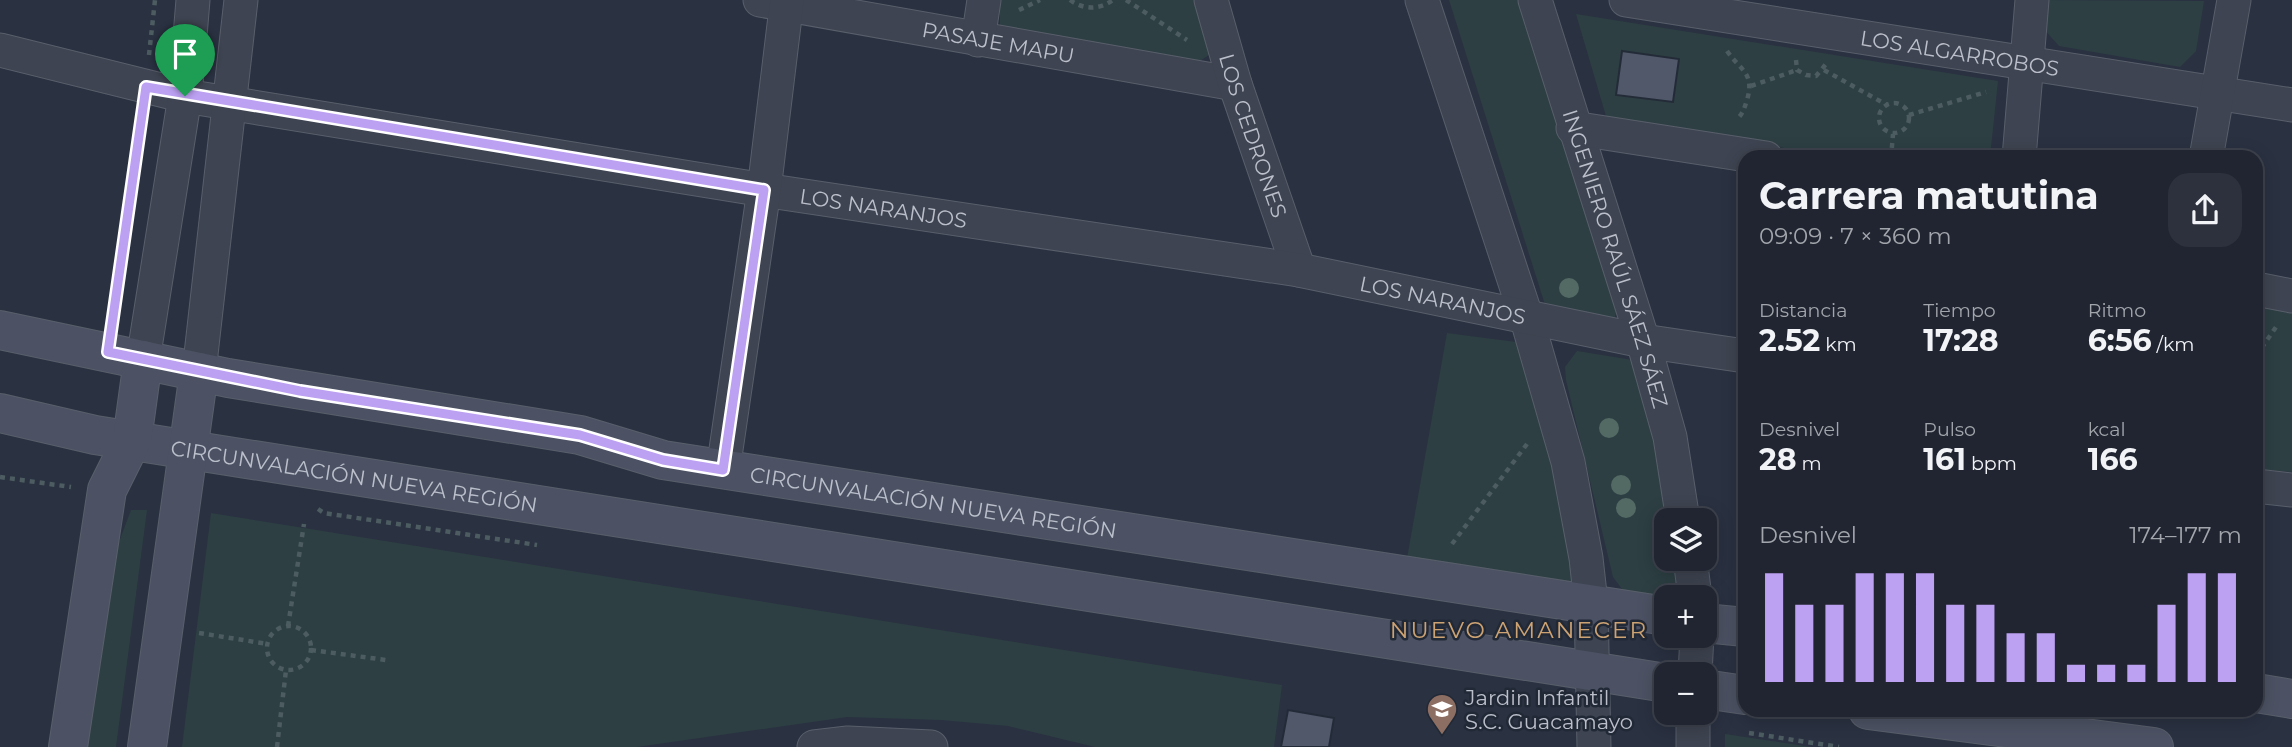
<!DOCTYPE html>
<html lang="es">
<meta charset="utf-8">
<style>
:root{--surface:#202531;--page:#2d313d;--text:#f1f3f6;--muted:#a2a5ab;--line:#3d424d;--accent:#bca0f2}
body{margin:0;font-family:Montserrat,sans-serif;background:var(--page);color:var(--text);height:100vh;display:flex;flex-direction:column;font-size:26px;white-space:nowrap}
*{box-sizing:border-box;margin:0}
p{font-size:23px;color:var(--muted)}
.icon{flex:none;width:38px;height:38px;fill:none;stroke:currentColor;stroke-width:2;stroke-linecap:round;stroke-linejoin:round}
.map{position:relative;flex:1;overflow:hidden}
.sheet{position:absolute;left:1738px;top:150px;width:525px;height:567px;display:flex;flex-direction:column;background:var(--surface);border-radius:21px;box-shadow:0 4px 18px #0003,0 0 0 2px var(--line)}
.sheet>*{flex:none}
.fabs{position:absolute;left:1654px;top:508px;display:grid;gap:14px}
.fabs a{display:grid;place-items:center;width:63px;height:63px;border-radius:14px;background:var(--surface);box-shadow:0 4px 18px #0003,0 0 0 2px var(--line);font-size:35px}
.pin{position:absolute;display:grid;place-items:center;width:60px;height:60px;color:#fff;margin:-72px -30px;border-radius:50% 50% 50% 0;rotate:-45deg;box-shadow:0 0 7px #0007}
.pin .icon{rotate:45deg}
.round{display:grid;place-items:center;flex:none;width:74px;height:74px;border-radius:21px;background:var(--page)}
.overview{display:flex;align-items:center;justify-content:space-between;height:119px;padding:0 21px}
h1{font-size:38px;font-weight:700;line-height:52px}
.metrics{display:grid;grid-template-columns:repeat(3,1fr);gap:10px;height:119px;padding:7px 21px}
.metrics div{display:grid;align-content:center}
.metrics b{font-size:30px;font-weight:700}
.metrics small{font-size:19px;font-weight:400}
.metrics p{font-size:19px}
.chart{height:196px;padding:14px 21px}
.chart p{display:flex;justify-content:space-between}
.chart svg{width:100%;height:126px;margin-top:7px;stroke:var(--accent);stroke-width:6}
.map>svg:first-child{display:block}
.green{fill:#2d3f43}
.building{fill:#505869;stroke:#242b38;stroke-width:2}
.lines{fill:none;stroke-linecap:round;stroke-linejoin:round}
.street-casing{stroke:#595f6b;stroke-width:35}
.secondary-casing{stroke:#595f6b;stroke-width:40}
.path{stroke:#4c5c61;stroke-width:4.5;stroke-dasharray:5 5;stroke-linecap:butt}
.street{stroke:#3e4451;stroke-width:33}
.secondary{stroke:#4c5263;stroke-width:38}
.tree{fill:#536a64}
.route-casing{stroke:#fff;stroke-width:14}
.route{stroke:#bca0f2;stroke-width:9}
.labels{text-anchor:middle;dominant-baseline:central;stroke-width:5;stroke-linejoin:round;paint-order:stroke}
.street-label{font-size:21px;fill:#bbbfcb;stroke:#222936}
.poi-label{font-size:21px;fill:#bbbfcb;stroke:#222936;text-anchor:start}
.neighbourhood-label{font-size:23px;letter-spacing:2px;fill:#cda373;stroke:#222936}
</style>
<div class="map">
<svg width="2292" height="747" viewBox="0 0 2292 747">
<rect width="100%" height="100%" fill="#2a3141"/>
<!-- green -->
<g class="green">
<polygon points="1000,0 1203,0 1218,49 1194,65 1000,29"/>
<polygon points="1449,0 1521,0 1616,311 1614,326 1547,311"/>
<polygon points="2044,0 2204,1 2196,51 2180,67 2059,46 2043,28"/>
<polygon points="1576,14 1998,81 1990,157 1848,157 1608,123"/>
<polygon points="2256,304 2292,311 2292,472 2256,469"/>
<polygon points="1447,333 1524,343 1569,529 1579,592 1406,564"/>
<polygon points="1577,351 1633,360 1666,490 1670,520 1666,520 1666,558 1675,558 1679,587 1662,600 1628,597 1613,577 1566,380 1565,367"/>
<polygon points="131,510 147,510 116,747 86,747 119,542"/>
<polygon points="211,513 1282,685 1274,747 1095,747 1008,726 941,720 847,717 637,747 182,747"/>
<polygon points="1725,734 1812,747 1725,747"/>
</g>
<!-- building -->
<g class="building">
<polygon points="1622,51 1679,59 1673,102 1616,95"/>
<polygon points="1288,710 1334,718 1329,747 1281,747"/>
</g>
<g class="lines">
<!-- street casing -->
<g class="street-casing">
<g id="street">
<path id="s1" d="M760,0L1235,84"/>
<path id="s2" d="M1211,0L1235,84L1299,270"/>
<polyline points="1422,0 1526,316 1568,462 1586,558 1591,603 1594,747"/>
<path id="s3" d="M1535,0L1643,341L1670,437L1683,520"/>
<path id="s4" d="M1626,0L2292,105"/>
<polyline points="978,40 984,0"/>
<path id="s5" d="M0,50L185,96L764,190L1299,270L1643,341L1745,356"/>
<polyline points="1573,128 1766,158"/>
<polyline points="2019,158 2032,0"/>
<polyline points="2206,158 2234,0"/>
<polyline points="2256,289 2292,296"/>
<polyline points="143,360 185,96 193,0"/>
<polyline points="199,372 241,0"/>
<polyline points="723,470 764,190 787,0"/>
<polyline points="2256,486 2292,490"/>
<polyline points="1690,558 1695,597"/>
<polyline points="1695,674 1697,635"/>
<polyline points="1693,712 1693,747"/>
<polyline points="814,747 848,743 931,747"/>
</g>
</g>
<!-- secondary casing -->
<g class="secondary-casing">
<g id="secondary">
<path id="s6" d="M0,330L228,378L580,435L663,460L1666,616"/>
<path id="s7" d="M0,413L95,435L1666,683"/>
<polyline points="1704,623 1745,627"/>
<polyline points="1704,689 1745,695"/>
<polyline points="2256,693 2292,699"/>
<polyline points="1868,710 2154,747"/>
<polyline points="68,747 107,490 132,440 143,360"/>
<polyline points="147,747 199,372"/>
</g>
</g>
<!-- path -->
<g class="path">
<path d="M1070,0C1084,10 1099,10 1113,0"/>
<polyline points="1126,0 1187,40"/>
<polyline points="1019,10 1040,0"/>
<path d="M1727,51C1741,71 1755,73 1747,100C1744,109 1743,114 1736,120"/>
<polyline points="149,55 155,0"/>
<polyline points="1796,60 1797,70 1806,75 1816,76 1826,64"/>
<polyline points="1824,70 1887,105"/>
<polyline points="1751,86 1797,70"/>
<circle cx="1894" cy="118" r="15"/>
<polyline points="1909,115 1986,92"/>
<polyline points="1891,158 1893,134"/>
<polyline points="125,239 141,119"/>
<polyline points="2256,356 2276,327"/>
<polyline points="0,477 71,487"/>
<polyline points="318,509 324,513 537,545"/>
<polyline points="1452,544 1527,444"/>
<polyline points="288,626 304,524"/>
<circle cx="289" cy="648" r="22"/>
<polyline points="199,633 268,644"/>
<polyline points="311,650 386,660"/>
<polyline points="1749,733 1839,747"/>
<polyline points="277,747 286,670"/>
</g>
<!-- street -->
<use href="#street" class="street"/>
<!-- secondary -->
<use href="#secondary" class="secondary"/>
</g>
<!-- trees -->
<g class="tree">
<circle cx="1569" cy="288" r="10"/>
<circle cx="1609" cy="428" r="10"/>
<circle cx="1621" cy="485" r="10"/>
<circle cx="1626" cy="508" r="10"/>
</g>
<g class="lines">
<!-- route casing -->
<g class="route-casing">
<polygon id="route" points="146,87 764,190 723,470 663,460 580,435 300,391 108,352"/>
</g>
<!-- route -->
<use href="#route" class="route"/>
</g>
<!-- icons -->
<defs>
<g id="school-pin" transform="scale(1.575)"><path d="M0 17L-7.5 6A9.5 9.5 0 1 1 7.5 6Z" fill="#8d6e63" stroke="#222936"/><path d="M0-5L7-2L0 1L-7-2ZM-4 1L0 2.5L4 1V4Q0 6-4 4Z" fill="#fff"/></g>
</defs>
<g fill-rule="evenodd">
<use href="#school-pin" x="1442" y="709"/>
</g>
<g class="labels">
<!-- street labels -->
<g class="street-label">
<text stroke="none"><textPath href="#s1" startOffset="242">PASAJE MAPU</textPath></text>
<text stroke="none"><textPath href="#s4" startOffset="338">LOS ALGARROBOS</textPath></text>
<text stroke="none"><textPath href="#s2" startOffset="142">LOS CEDRONES</textPath></text>
<text stroke="none"><textPath href="#s5" startOffset="898">LOS NARANJOS</textPath></text>
<text stroke="none"><textPath href="#s3" startOffset="271">INGENIERO RAÚL SÁEZ SÁEZ</textPath></text>
<text stroke="none"><textPath href="#s5" startOffset="1465">LOS NARANJOS</textPath></text>
<text stroke="none"><textPath href="#s7" startOffset="360">CIRCUNVALACIÓN NUEVA REGIÓN</textPath></text>
<text stroke="none"><textPath href="#s6" startOffset="950">CIRCUNVALACIÓN NUEVA REGIÓN</textPath></text>
</g>
<!-- poi labels -->
<g class="poi-label">
<text x="1465" y="697">Jardin Infantil<tspan x="1465" dy="24">S.C. Guacamayo</tspan></text>
</g>
<!-- neighbourhood labels -->
<g class="neighbourhood-label">
<text x="1519" y="630">NUEVO AMANECER</text>
</g>
</g>
</svg>
<div class="fabs">
<a><svg class="icon" aria-label="layers" viewBox="0 0 24 24"><path d="M12 4l9 5-9 5-9-5zM3 14l9 5 9-5"/></svg></a>
<a>+</a>
<a>−</a>
</div>
<div class="pin" style="left:185px;top:96px;background:#1e9e55"><svg class="icon" aria-label="arrive" viewBox="0 0 24 24"><path d="M6 21V4h12l-3 4 3 4H6"/></svg></div>
<section class="sheet">
<div class="overview"><div><h1>Carrera matutina</h1><p>09:09 · 7 × 360 m</p></div><a class="round"><svg class="icon" aria-label="share" viewBox="0 0 24 24"><path d="M12 15V3M7 8l5-5 5 5M5 13v7h14v-7"/></svg></a></div>
<div class="metrics">
<div><p>Distancia</p><b>2.52<small> km</small></b></div>
<div><p>Tiempo</p><b>17:28</b></div>
<div><p>Ritmo</p><b>6:56<small> /km</small></b></div>
</div>
<div class="metrics">
<div><p>Desnivel</p><b>28<small> m</small></b></div>
<div><p>Pulso</p><b>161<small> bpm</small></b></div>
<div><p>kcal</p><b>166</b></div>
</div>
<div class="chart"><p><span>Desnivel</span>174–177 m</p>
<svg viewBox="0 0 160 44" preserveAspectRatio="none"><path d="M5 44V6M15 44V17M25 44V17M35 44V6M45 44V6M55 44V6M65 44V17M75 44V17M85 44V27M95 44V27M105 44V38M115 44V38M125 44V38M135 44V17M145 44V6M155 44V6"/></svg>
</div>
</section>
</div>
